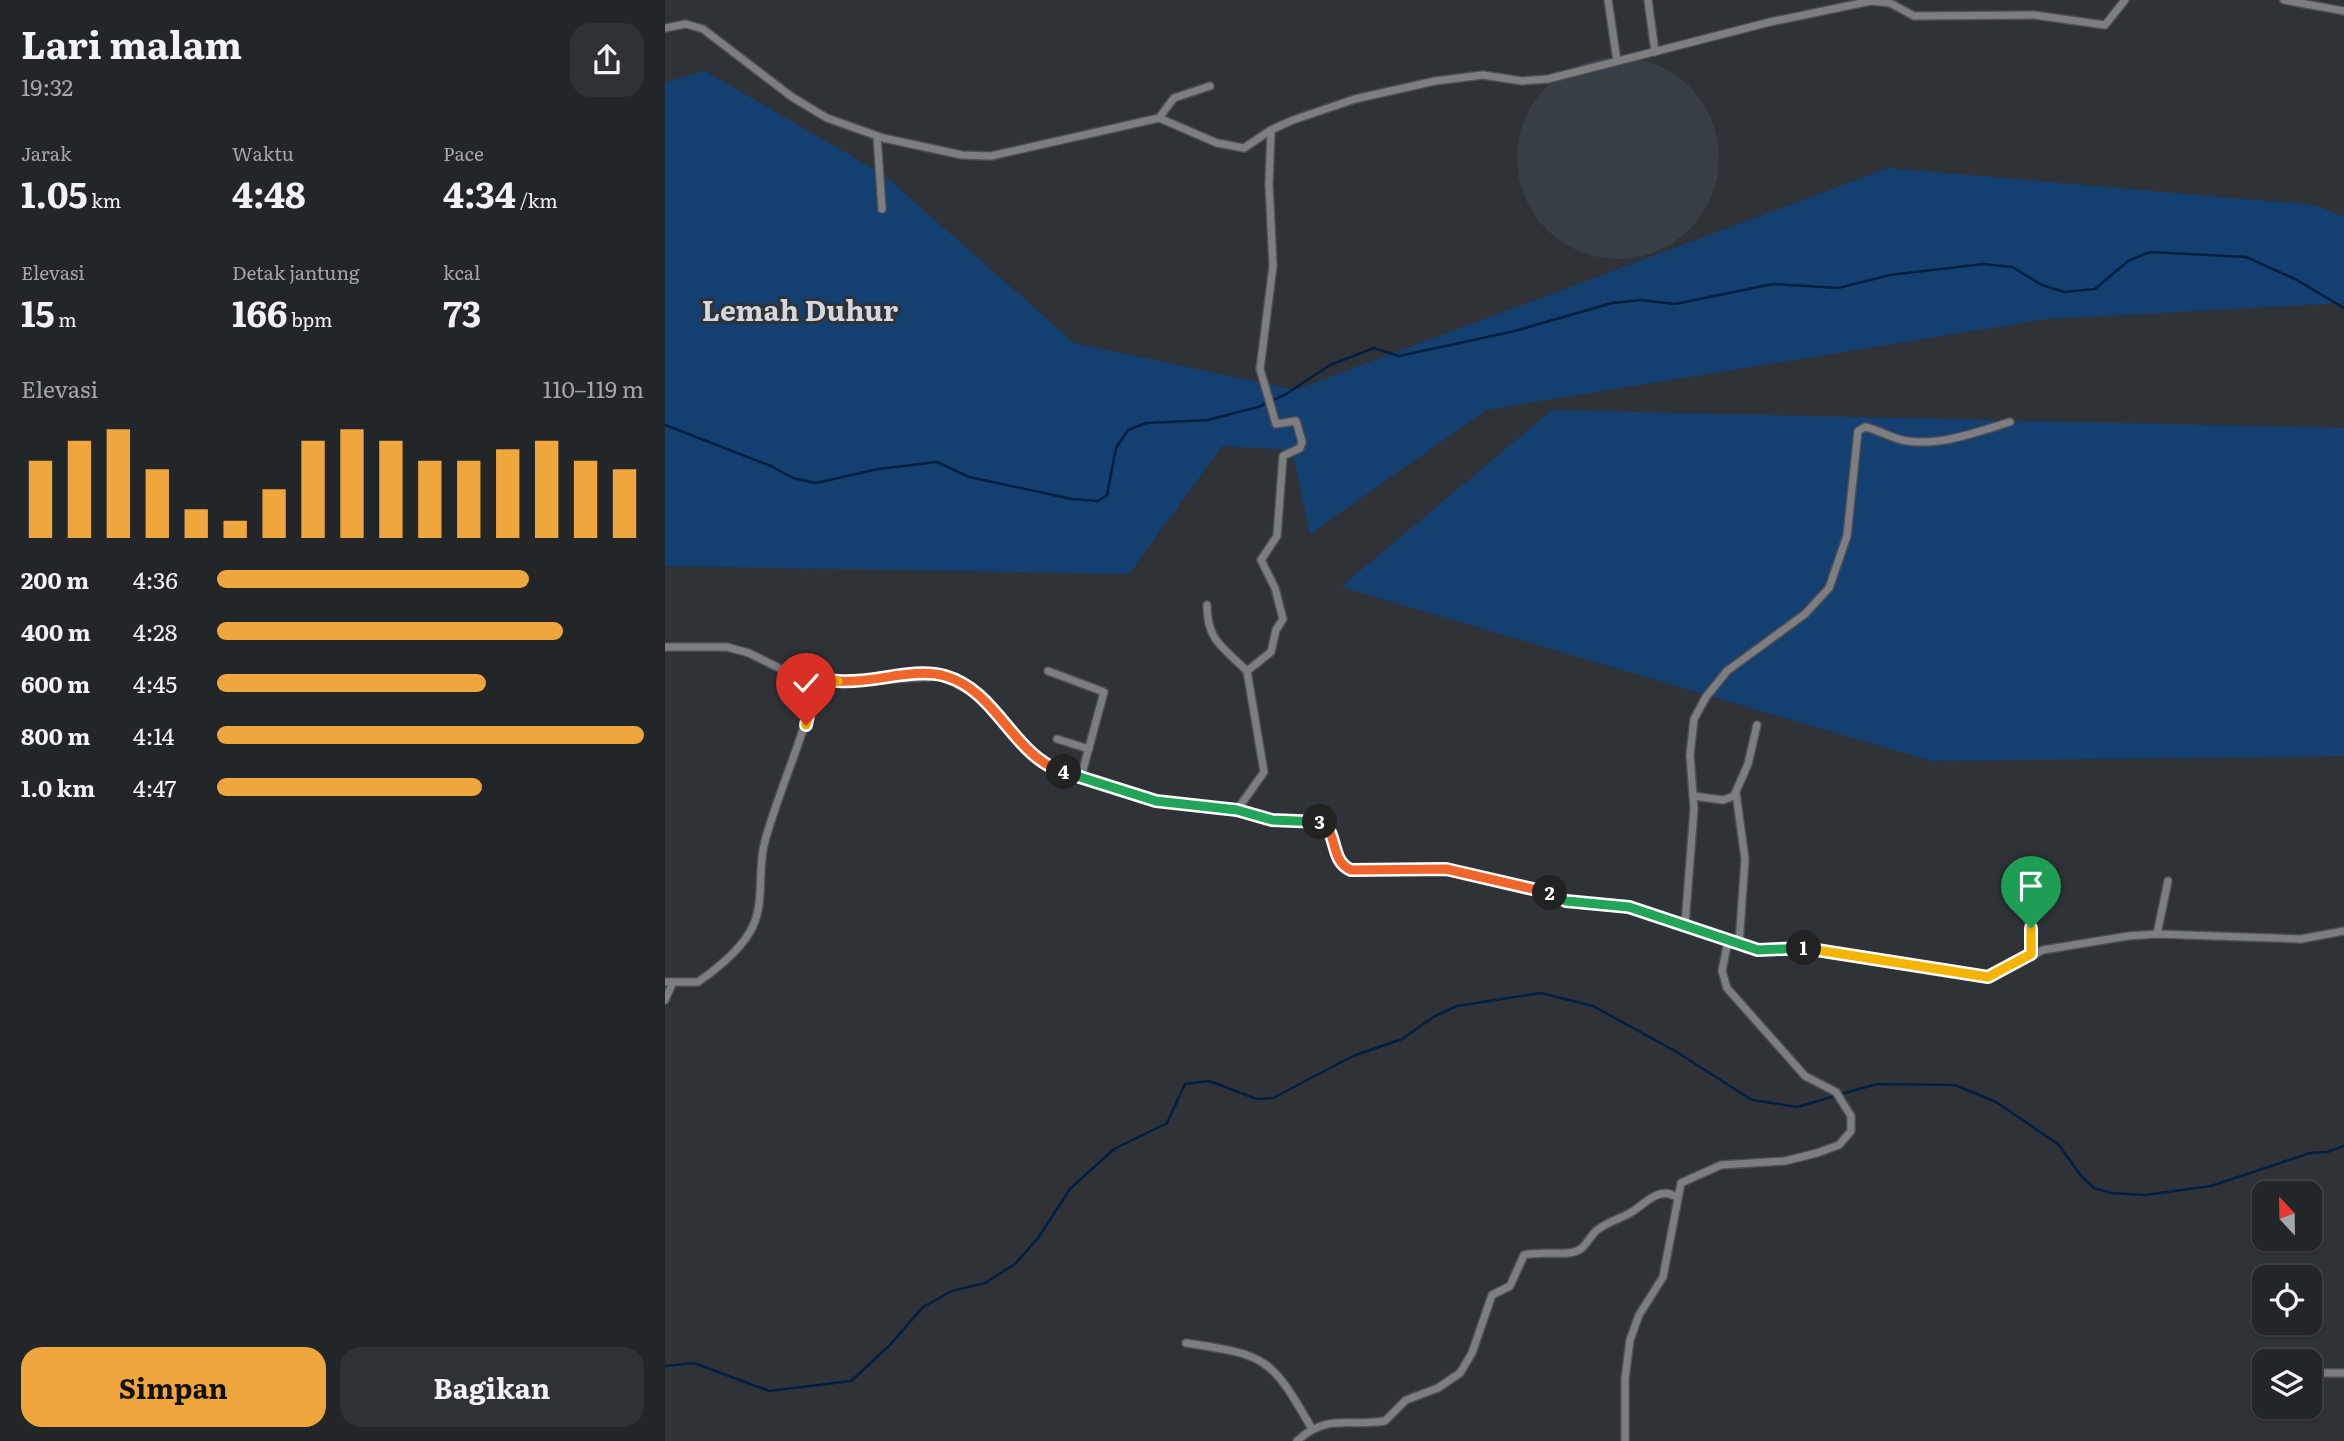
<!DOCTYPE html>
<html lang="id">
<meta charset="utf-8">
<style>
:root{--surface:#232629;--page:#2f3235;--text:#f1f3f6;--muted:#a3a5a8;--line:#404346;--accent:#efa73d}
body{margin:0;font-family:Literata,serif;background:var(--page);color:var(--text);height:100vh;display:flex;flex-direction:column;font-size:26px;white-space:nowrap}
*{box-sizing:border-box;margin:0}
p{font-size:23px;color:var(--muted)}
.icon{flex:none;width:38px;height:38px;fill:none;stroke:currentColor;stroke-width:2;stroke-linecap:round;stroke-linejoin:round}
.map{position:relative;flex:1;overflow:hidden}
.drawer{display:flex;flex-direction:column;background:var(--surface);width:665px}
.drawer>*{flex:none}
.needle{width:46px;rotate:338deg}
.fabs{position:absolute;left:1587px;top:1181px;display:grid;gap:14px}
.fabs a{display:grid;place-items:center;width:70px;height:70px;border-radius:14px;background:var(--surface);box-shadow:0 2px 5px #0004,0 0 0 2px var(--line);font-size:35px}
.pin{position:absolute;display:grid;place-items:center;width:60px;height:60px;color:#fff;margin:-72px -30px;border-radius:50% 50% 50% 0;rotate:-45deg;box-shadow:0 0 7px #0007}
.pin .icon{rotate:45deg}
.km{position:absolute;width:35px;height:35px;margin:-18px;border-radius:50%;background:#222;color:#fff;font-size:19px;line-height:35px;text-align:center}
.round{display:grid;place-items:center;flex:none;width:74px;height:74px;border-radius:21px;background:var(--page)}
.head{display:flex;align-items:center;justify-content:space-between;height:119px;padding:0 21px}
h1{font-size:38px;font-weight:700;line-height:52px}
.stats{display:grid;grid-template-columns:repeat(3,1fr);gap:10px;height:119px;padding:7px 21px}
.stats div{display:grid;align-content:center}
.stats b{font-size:35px;font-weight:700}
.stats small{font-size:19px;font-weight:400}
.stats p{font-size:19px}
.chart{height:196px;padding:14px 21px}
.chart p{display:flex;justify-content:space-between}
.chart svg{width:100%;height:126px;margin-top:7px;stroke:var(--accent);stroke-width:6}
.button{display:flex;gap:14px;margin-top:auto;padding:14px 21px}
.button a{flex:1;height:80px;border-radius:21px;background:var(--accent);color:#111;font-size:28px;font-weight:700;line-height:80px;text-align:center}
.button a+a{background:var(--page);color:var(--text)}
ul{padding:0 21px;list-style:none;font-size:23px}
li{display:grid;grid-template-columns:112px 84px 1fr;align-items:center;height:52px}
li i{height:18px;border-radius:9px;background:var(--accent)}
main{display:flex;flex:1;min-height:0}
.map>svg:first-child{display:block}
.built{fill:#373e46}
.green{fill:#134070}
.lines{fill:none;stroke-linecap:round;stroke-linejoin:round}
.stream{stroke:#001f42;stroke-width:2.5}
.minor-casing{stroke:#4c4f54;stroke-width:10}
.minor{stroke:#7c7e81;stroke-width:7}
.split-1-casing{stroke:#fff;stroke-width:14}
.split-2-casing{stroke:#fff;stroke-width:14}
.split-3-casing{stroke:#fff;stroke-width:14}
.split-4-casing{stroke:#fff;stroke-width:14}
.split-5-casing{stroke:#fff;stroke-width:14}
.split-6-casing{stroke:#fff;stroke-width:14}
.split-1{stroke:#f5b400;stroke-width:9}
.split-2{stroke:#22a559;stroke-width:9}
.split-3{stroke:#f0652b;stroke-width:9}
.split-4{stroke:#22a559;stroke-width:9}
.split-5{stroke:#f0652b;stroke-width:9}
.split-6{stroke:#f5b400;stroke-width:9}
.labels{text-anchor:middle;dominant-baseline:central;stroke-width:6;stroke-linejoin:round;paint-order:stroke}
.quarter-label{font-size:28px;font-weight:bold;fill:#d3d8de;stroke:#2f3237}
</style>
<main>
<section class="drawer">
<div class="head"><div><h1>Lari malam</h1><p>19:32</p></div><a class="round"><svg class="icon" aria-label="share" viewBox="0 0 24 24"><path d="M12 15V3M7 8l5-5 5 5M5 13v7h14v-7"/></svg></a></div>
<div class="stats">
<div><p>Jarak</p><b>1.05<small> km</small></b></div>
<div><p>Waktu</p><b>4:48</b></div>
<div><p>Pace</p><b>4:34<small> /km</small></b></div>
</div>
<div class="stats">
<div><p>Elevasi</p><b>15<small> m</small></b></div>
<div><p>Detak jantung</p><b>166<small> bpm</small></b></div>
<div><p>kcal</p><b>73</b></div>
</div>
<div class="chart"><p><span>Elevasi</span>110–119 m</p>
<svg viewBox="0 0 160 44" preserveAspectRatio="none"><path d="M5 44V17M15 44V10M25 44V6M35 44V20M45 44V34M55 44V38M65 44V27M75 44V10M85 44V6M95 44V10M105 44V17M115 44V17M125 44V13M135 44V10M145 44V17M155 44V20"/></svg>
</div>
<ul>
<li><b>200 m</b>4:36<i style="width:73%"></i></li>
<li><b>400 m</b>4:28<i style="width:81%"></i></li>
<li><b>600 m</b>4:45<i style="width:63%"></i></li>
<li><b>800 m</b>4:14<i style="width:100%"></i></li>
<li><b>1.0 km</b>4:47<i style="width:62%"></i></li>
</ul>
<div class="button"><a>Simpan</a><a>Bagikan</a></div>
</section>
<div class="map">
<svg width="1679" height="1441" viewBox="0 0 1679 1441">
<rect width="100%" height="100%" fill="#2f3237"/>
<!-- built -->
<circle class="built" cx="953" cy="158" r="101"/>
<!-- green -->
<g class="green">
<polygon points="40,71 219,175 409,343 630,390 1223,168 1650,205 1679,217 1679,303 1382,319 821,410 645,534 627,450 557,446 464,574 0,566 0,82"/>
<polygon points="887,410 1679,428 1679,756 1266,761 676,587"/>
</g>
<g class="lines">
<!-- stream -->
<g class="stream">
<polyline points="0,425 106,466 128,478 151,483 213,469 272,462 304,477 407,499 433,501 442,495 451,448 463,430 481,423 543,420 593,407 621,394 665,365 709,348 734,356 850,331 947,303 976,300 1010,304 1108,284 1173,288 1225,275 1318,264 1347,267 1377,285 1399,292 1430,289 1463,261 1485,252 1581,257 1630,279 1679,308"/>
<polyline points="1176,1094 1212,1084 1290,1085 1331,1102 1393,1144 1417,1177 1429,1188 1446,1193 1480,1195 1546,1186 1645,1153 1662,1152 1679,1146"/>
<polyline points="0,1366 29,1363 104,1391 186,1381 224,1346 258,1307 287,1291 320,1283 350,1264 373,1238 405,1189 449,1149 502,1123 520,1084 544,1081 592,1099 608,1098 688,1056 737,1039 770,1016 792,1006 876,993 928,1006 1010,1051 1087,1100 1132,1107 1170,1096"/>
</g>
<!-- minor casing -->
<g class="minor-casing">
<g id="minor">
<polyline points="943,0 952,61"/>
<polyline points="983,0 990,52"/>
<polyline points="1619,0 1679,11"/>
<polyline points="0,28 21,24 38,29 127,97 162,118 218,138 297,155 326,156 494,118 552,143 579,148 606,130 628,120 690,99 770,81 818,75 857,81 883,79 1105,22 1206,1 1225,3 1249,16 1369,15 1440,25 1460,0"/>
<polyline points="494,118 509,98 545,86"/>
<polyline points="212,136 217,209"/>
<path d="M542,605C542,641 558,647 582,671"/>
<path d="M0,647H62L84,653L124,673L151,679L192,681L278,676L317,698L367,753L391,770L491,801L572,810L608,820L658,823C672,836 665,861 686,870L781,869L879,892L901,901L964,907L1093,950L1133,947L1323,977L1378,950L1463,936L1492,934L1636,939L1679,931"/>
<polyline points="383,671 439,692 416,777"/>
<polyline points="392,739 424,749"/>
<polyline points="1071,793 1080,859 1074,944"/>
<polyline points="1028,796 1058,800 1069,796 1083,764 1092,725"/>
<polyline points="572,810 599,772 582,671 606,652 611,630 618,619 610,588 596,560 612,536 618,456 635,448 637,442 631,421 611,424 595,369 608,266 604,184 606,130"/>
<path d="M1020,925L1029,809L1025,755L1029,719L1041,697L1062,671L1140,614L1164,588L1182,536L1193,431L1200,427C1215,430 1227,439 1242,441C1276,446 1312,432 1345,422"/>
<polyline points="1492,934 1503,881"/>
<polyline points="1366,954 1366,928 1362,918 1371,871"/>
<path d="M0,982H33C53,968 78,948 88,926C100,900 92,868 100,841C115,786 141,735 151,679"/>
<polyline points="0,1000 8,982"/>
<path d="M521,1343C602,1355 606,1357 647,1429"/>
<polyline points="1645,1373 1679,1373"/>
<path d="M632,1441C662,1413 685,1427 720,1421L741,1400L773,1388L795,1373L807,1353L827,1295L845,1286L859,1255C876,1250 905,1258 917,1248C922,1243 926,1236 931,1231C940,1223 954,1219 965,1213C978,1206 994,1185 1011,1197"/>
<polyline points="960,1441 960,1379 965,1340 974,1315 998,1277 1016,1183 1056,1165 1120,1161 1152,1153 1174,1145 1186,1131 1186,1116 1171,1092 1140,1076 1062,988 1057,971 1063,941"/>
</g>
</g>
<!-- minor -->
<use href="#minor" class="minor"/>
</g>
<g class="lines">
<!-- split-1 casing -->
<g class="split-1-casing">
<polyline id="split-1" points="1139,948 1323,977 1366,954 1366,928"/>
</g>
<!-- split-2 casing -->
<g class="split-2-casing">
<polyline id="split-2" points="885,893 901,901 964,907 1093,950 1139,948"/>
</g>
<!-- split-3 casing -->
<g class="split-3-casing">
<path id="split-3" d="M655,822C674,831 664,861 686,870L781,869L885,893"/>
</g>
<!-- split-4 casing -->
<g class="split-4-casing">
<polyline id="split-4" points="399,772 491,801 572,810 607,820 655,822"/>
</g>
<!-- split-5 casing -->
<g class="split-5-casing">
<path id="split-5" d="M173,681C208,684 247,667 280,676C333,691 348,757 399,772"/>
</g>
<!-- split-6 casing -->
<g class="split-6-casing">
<polyline id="split-6" points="141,725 151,679 173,681"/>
</g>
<!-- split-1 -->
<use href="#split-1" class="split-1"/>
<!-- split-2 -->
<use href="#split-2" class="split-2"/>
<!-- split-3 -->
<use href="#split-3" class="split-3"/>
<!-- split-4 -->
<use href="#split-4" class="split-4"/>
<!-- split-5 -->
<use href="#split-5" class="split-5"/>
<!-- split-6 -->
<use href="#split-6" class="split-6"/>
</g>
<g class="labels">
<!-- quarter labels -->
<g class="quarter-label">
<text x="135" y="309">Lemah Duhur</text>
</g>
</g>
</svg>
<div class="fabs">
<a><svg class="needle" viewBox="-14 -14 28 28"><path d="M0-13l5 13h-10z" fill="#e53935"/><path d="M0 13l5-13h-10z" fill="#a3a5a8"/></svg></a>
<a><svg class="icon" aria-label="locate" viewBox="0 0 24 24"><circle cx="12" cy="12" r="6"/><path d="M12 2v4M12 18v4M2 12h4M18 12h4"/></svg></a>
<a><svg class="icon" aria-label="layers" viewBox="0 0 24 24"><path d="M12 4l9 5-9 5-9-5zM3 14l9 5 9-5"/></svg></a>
</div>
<div class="pin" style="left:1366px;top:928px;background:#1e9e55"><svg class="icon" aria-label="arrive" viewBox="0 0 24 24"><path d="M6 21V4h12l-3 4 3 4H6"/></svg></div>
<div class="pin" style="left:141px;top:725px;background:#d93025"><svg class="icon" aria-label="check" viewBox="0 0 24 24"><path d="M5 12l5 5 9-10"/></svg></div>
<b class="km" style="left:1139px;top:948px">1</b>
<b class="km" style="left:885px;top:893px">2</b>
<b class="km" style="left:655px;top:822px">3</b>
<b class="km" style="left:399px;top:772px">4</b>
</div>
</main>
